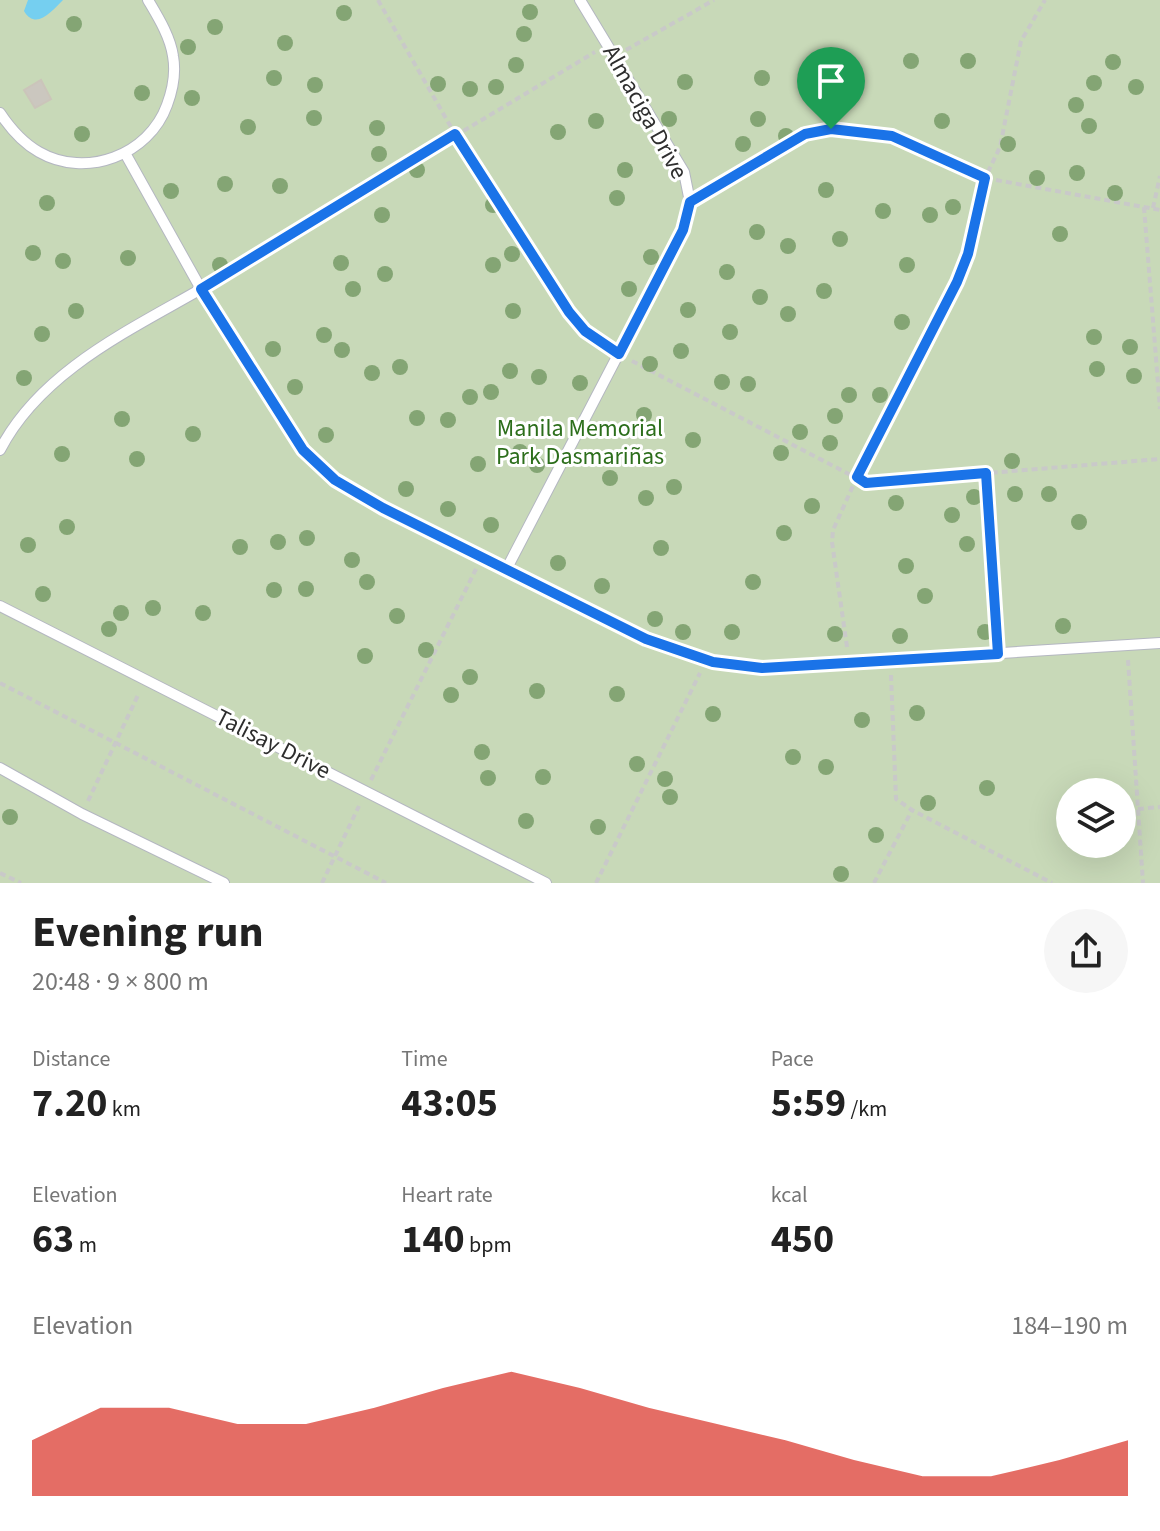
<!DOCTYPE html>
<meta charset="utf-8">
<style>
:root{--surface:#fff;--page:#f6f6f6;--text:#222;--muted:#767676;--accent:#d93025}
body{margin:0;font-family:"Source Sans 3",sans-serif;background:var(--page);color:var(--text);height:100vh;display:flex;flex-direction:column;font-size:30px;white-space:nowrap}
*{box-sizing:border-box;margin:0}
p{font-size:26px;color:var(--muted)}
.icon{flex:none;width:44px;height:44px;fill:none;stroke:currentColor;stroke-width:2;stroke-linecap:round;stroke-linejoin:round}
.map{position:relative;height:883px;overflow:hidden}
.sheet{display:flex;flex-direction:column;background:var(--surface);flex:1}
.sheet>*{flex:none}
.fabs{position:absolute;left:1056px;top:778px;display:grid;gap:16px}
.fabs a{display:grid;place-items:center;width:80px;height:80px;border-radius:50%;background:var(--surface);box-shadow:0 8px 32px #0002;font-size:40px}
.pin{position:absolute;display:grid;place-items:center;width:68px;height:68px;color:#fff;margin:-82px -34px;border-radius:50% 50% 50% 0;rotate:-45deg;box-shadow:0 0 8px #0007}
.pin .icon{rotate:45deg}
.round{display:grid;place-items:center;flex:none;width:84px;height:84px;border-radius:42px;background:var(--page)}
.headline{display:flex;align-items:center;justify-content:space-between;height:136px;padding:0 32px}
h1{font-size:44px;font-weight:700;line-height:60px}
.figures{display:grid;grid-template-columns:repeat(3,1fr);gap:12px;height:136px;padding:8px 32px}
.figures div{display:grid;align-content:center}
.figures b{font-size:40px;font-weight:700}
.figures small{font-size:22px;font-weight:400}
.figures p{font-size:22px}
.chart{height:224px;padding:16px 32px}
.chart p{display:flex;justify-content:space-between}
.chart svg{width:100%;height:144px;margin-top:8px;fill:var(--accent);opacity:.7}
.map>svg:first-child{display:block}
.cemetery{fill:#c8d9b8;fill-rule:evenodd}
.water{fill:#75cff0}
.building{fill:#cbc7bf;stroke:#cbc5ba;stroke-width:2}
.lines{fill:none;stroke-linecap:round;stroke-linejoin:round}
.lane-casing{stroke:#b4b7c1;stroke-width:12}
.path{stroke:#c9c9c9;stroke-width:4;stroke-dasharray:6 4;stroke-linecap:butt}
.lane{stroke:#fff;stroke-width:10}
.tree{fill:#84a574}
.route-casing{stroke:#fff;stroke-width:16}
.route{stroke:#1a73e8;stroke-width:10}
.labels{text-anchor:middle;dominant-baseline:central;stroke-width:6;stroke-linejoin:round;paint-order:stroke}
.street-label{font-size:24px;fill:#2e2e2e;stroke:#fff}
.park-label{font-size:24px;fill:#2c6e1b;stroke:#fff}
</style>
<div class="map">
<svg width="1160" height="883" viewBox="0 0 1160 883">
<rect width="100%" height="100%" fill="#efe9e1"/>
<!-- cemetery -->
<path class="cemetery" d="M0,0H1160V883H0ZM1070,792H1122V844H1070Z"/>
<!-- water -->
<path class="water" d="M28,0H63C52,11 36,31 24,11Z"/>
<!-- building -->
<polygon class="building" points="41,80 51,99 35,108 24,90"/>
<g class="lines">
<!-- lane casing -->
<g class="lane-casing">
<g id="lane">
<path d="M0,113C10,128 23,143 39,152C86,179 149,155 167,105C173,89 176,73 173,56C170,36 158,17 148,0"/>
<polyline points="125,153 201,289 281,418 303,450 335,480 383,508 646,639 713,662 762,668 1160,643"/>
<path d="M0,450C40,372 128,331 201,289"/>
<polyline points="506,570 683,230 690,202 684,172 580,0"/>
<polyline points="0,606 546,883"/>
<polyline points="0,768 82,814 224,883"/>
</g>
</g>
<!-- path -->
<g class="path">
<polyline points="378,0 455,134 569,312 585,331 607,346"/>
<polyline points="626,50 714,0"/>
<polyline points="703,195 805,134 831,129 892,136 985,178 1160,210"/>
<polyline points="1144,207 1160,409"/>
<polyline points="1153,208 1160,176"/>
<polyline points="215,280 595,52"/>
<polyline points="632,361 866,483 1160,459"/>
<polyline points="986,473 997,638"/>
<polyline points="847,647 832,542 833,530 857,477 957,282 968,254 985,178 1000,147 1021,41 1045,0"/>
<polyline points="1128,660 1143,883"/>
<polyline points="891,675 896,799 912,810 1052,883"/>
<polyline points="0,683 386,883"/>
<polyline points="371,780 476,569"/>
<polyline points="88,801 139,693"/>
<polyline points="1138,809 1160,807"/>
<polyline points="0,873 21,883"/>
<polyline points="322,883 359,806"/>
<polyline points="596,883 700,673"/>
<polyline points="874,883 912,810"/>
</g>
<!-- lane -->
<use href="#lane" class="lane"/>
</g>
<!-- trees -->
<g class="tree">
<circle cx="530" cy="12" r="8"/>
<circle cx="344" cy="13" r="8"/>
<circle cx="74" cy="24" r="8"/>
<circle cx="215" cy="27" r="8"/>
<circle cx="524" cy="34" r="8"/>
<circle cx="285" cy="43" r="8"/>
<circle cx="188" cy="47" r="8"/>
<circle cx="911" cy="61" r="8"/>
<circle cx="968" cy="61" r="8"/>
<circle cx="1113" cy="62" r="8"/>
<circle cx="516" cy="65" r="8"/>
<circle cx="274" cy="78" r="8"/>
<circle cx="762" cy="78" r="8"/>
<circle cx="685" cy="82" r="8"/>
<circle cx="1094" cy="83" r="8"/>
<circle cx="438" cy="84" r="8"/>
<circle cx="315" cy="85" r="8"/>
<circle cx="496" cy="87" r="8"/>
<circle cx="1136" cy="87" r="8"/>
<circle cx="470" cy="89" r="8"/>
<circle cx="142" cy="93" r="8"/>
<circle cx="192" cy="98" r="8"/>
<circle cx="1076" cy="105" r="8"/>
<circle cx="314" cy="118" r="8"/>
<circle cx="669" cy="119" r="8"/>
<circle cx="758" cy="119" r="8"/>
<circle cx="596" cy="121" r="8"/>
<circle cx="942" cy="121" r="8"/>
<circle cx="1089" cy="126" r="8"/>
<circle cx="248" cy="127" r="8"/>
<circle cx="377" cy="128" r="8"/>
<circle cx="558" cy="132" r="8"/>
<circle cx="82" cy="134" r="8"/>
<circle cx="786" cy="136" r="8"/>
<circle cx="743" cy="144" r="8"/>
<circle cx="1008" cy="144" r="8"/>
<circle cx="379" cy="154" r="8"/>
<circle cx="417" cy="170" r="8"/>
<circle cx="625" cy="170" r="8"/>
<circle cx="1077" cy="173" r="8"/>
<circle cx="1037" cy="178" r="8"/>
<circle cx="225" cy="184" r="8"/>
<circle cx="280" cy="186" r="8"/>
<circle cx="826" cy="190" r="8"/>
<circle cx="171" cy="191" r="8"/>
<circle cx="1115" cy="193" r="8"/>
<circle cx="617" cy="198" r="8"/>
<circle cx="47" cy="203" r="8"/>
<circle cx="493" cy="205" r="8"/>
<circle cx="953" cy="207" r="8"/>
<circle cx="883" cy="211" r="8"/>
<circle cx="382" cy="215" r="8"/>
<circle cx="930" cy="215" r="8"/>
<circle cx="757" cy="232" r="8"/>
<circle cx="1060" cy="234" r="8"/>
<circle cx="840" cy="239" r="8"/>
<circle cx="788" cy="246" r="8"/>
<circle cx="33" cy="253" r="8"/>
<circle cx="512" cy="254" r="8"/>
<circle cx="651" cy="257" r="8"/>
<circle cx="128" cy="258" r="8"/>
<circle cx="63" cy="261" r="8"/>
<circle cx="341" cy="263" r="8"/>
<circle cx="220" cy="265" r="8"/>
<circle cx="493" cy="265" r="8"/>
<circle cx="907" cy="265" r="8"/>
<circle cx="727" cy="272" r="8"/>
<circle cx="385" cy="274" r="8"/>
<circle cx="353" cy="289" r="8"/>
<circle cx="629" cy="289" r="8"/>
<circle cx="824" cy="291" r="8"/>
<circle cx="760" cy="297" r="8"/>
<circle cx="688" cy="310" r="8"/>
<circle cx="76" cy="311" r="8"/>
<circle cx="513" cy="311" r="8"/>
<circle cx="788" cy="314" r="8"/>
<circle cx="902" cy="322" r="8"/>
<circle cx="730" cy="332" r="8"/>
<circle cx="42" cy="334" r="8"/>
<circle cx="324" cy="335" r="8"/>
<circle cx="1094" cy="337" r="8"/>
<circle cx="1130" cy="347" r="8"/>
<circle cx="273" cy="349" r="8"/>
<circle cx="342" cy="350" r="8"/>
<circle cx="681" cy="351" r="8"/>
<circle cx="650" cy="364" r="8"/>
<circle cx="400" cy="367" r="8"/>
<circle cx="1097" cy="369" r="8"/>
<circle cx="510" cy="371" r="8"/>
<circle cx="372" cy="373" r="8"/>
<circle cx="1134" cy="376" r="8"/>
<circle cx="539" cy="377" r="8"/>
<circle cx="24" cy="378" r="8"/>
<circle cx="722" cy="382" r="8"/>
<circle cx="580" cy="383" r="8"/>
<circle cx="748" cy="384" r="8"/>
<circle cx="295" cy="387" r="8"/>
<circle cx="491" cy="392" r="8"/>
<circle cx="849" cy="395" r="8"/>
<circle cx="880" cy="395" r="8"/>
<circle cx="470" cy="397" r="8"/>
<circle cx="644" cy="415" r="8"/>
<circle cx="835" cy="416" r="8"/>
<circle cx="417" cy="418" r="8"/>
<circle cx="122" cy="419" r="8"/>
<circle cx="448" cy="420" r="8"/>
<circle cx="800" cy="432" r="8"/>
<circle cx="193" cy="434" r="8"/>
<circle cx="326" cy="435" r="8"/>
<circle cx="693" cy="440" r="8"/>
<circle cx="830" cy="443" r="8"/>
<circle cx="520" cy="452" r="8"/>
<circle cx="781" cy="453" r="8"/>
<circle cx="62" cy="454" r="8"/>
<circle cx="137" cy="459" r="8"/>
<circle cx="1012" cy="461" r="8"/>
<circle cx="478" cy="464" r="8"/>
<circle cx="537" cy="465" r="8"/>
<circle cx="610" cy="478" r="8"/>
<circle cx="674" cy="487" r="8"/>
<circle cx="406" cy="489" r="8"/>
<circle cx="1015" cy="494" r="8"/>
<circle cx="1049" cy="494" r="8"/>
<circle cx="974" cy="497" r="8"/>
<circle cx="646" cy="498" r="8"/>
<circle cx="896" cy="503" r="8"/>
<circle cx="812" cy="506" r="8"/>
<circle cx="448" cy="509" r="8"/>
<circle cx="952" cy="515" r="8"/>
<circle cx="1079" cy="522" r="8"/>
<circle cx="491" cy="525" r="8"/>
<circle cx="67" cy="527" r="8"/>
<circle cx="784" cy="533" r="8"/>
<circle cx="307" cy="538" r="8"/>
<circle cx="278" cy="542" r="8"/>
<circle cx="967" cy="544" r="8"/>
<circle cx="28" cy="545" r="8"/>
<circle cx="240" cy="547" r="8"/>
<circle cx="661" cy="548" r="8"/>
<circle cx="352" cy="560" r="8"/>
<circle cx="558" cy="563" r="8"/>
<circle cx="906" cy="566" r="8"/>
<circle cx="367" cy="582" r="8"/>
<circle cx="753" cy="582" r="8"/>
<circle cx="602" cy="586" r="8"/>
<circle cx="306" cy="589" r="8"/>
<circle cx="274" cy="590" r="8"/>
<circle cx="43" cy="594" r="8"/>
<circle cx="925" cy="596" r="8"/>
<circle cx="153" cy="608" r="8"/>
<circle cx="121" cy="613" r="8"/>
<circle cx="203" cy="613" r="8"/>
<circle cx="397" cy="616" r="8"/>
<circle cx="655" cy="619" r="8"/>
<circle cx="1063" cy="626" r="8"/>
<circle cx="109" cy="629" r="8"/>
<circle cx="683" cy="632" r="8"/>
<circle cx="732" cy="632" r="8"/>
<circle cx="985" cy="632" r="8"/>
<circle cx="835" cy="634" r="8"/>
<circle cx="900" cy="636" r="8"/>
<circle cx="426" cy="650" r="8"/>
<circle cx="365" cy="656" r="8"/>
<circle cx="470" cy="677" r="8"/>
<circle cx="537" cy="691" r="8"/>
<circle cx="617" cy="694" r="8"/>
<circle cx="451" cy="695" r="8"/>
<circle cx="917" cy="713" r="8"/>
<circle cx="713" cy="714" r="8"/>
<circle cx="862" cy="720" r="8"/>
<circle cx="482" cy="752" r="8"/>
<circle cx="793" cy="757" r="8"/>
<circle cx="637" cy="764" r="8"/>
<circle cx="826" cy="767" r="8"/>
<circle cx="543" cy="777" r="8"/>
<circle cx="488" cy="778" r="8"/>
<circle cx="665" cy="779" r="8"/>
<circle cx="987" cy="788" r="8"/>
<circle cx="670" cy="797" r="8"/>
<circle cx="928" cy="803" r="8"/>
<circle cx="10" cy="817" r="8"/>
<circle cx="526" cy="821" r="8"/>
<circle cx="598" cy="827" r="8"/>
<circle cx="876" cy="835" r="8"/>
<circle cx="841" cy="874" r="8"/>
</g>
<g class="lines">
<!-- route casing -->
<g class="route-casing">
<polygon id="route" points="831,129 892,136 985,178 968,254 957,282 857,477 866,483 986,473 998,654 762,668 713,662 646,639 383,508 335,480 303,450 201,289 455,134 569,312 585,331 619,354 683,230 690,202 805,134"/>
</g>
<!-- route -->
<use href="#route" class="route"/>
</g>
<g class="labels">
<!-- street labels -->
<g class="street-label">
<text transform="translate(645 112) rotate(61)">Almaciga Drive</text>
<text transform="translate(273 744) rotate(27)">Talisay Drive</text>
</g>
<!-- park labels -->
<g class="park-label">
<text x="580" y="428">Manila Memorial<tspan x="580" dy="28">Park Dasmariñas</tspan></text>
</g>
</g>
</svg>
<div class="fabs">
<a><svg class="icon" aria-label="layers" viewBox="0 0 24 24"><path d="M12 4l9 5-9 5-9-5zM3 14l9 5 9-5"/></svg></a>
</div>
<div class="pin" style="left:831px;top:129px;background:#1e9e55"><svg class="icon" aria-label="arrive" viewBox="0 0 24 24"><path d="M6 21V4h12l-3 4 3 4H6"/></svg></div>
</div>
<section class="sheet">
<div class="headline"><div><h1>Evening run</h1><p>20:48 · 9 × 800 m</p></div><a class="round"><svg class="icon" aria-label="share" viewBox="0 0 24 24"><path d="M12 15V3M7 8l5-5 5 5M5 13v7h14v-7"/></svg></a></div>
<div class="figures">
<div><p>Distance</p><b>7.20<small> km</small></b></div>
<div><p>Time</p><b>43:05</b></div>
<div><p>Pace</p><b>5:59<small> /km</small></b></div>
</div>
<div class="figures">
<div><p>Elevation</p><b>63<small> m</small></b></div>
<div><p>Heart rate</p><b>140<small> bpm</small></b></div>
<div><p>kcal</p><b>450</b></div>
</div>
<div class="chart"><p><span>Elevation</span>184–190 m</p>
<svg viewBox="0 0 160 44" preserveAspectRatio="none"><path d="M0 44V27L10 17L20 17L30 22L40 22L50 17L60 11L70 6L80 11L90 17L100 22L110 27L120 33L130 38L140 38L150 33L160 27V44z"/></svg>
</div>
</section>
